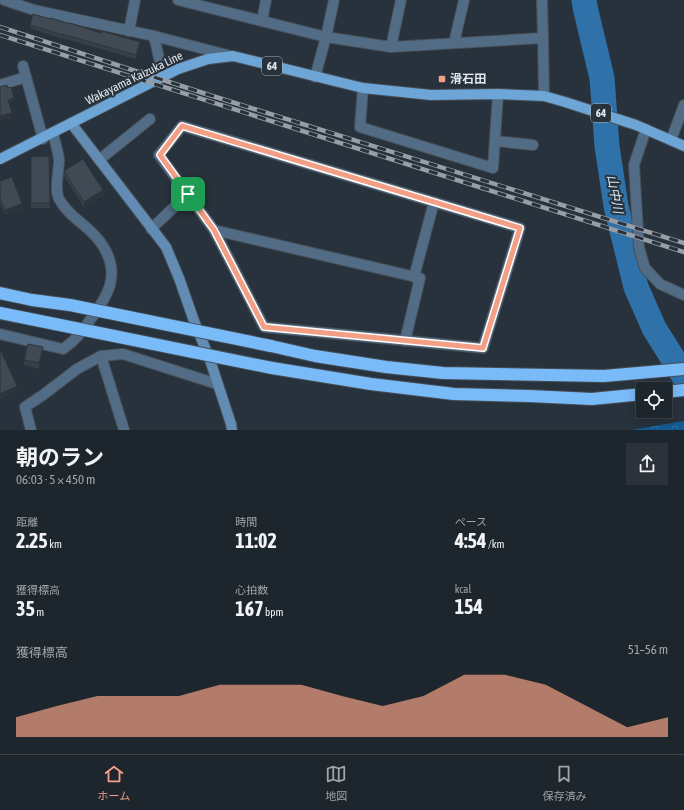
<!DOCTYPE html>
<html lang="ja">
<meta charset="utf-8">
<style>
:root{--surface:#1e262d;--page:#2b3239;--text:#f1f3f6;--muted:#a1a5aa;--line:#3c4349;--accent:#f39f85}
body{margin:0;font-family:"Asap Condensed","Noto Sans JP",sans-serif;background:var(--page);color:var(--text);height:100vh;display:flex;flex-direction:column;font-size:15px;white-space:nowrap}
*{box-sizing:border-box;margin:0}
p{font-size:13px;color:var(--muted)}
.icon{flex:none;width:22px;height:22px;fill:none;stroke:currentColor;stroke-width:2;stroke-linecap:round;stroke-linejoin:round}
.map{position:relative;height:430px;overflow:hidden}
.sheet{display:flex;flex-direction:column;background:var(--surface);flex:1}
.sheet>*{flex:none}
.fabs{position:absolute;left:636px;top:382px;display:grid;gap:8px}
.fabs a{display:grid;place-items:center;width:36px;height:36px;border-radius:0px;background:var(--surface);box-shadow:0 2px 10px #0003,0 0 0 1px var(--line);font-size:20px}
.pin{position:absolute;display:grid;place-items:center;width:34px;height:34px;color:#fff;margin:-17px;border-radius:8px;box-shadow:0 2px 6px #0006}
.round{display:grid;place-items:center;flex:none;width:42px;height:42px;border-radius:0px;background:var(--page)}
.overview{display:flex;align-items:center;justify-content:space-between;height:68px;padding:0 16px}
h1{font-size:22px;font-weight:700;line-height:30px}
.figures{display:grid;grid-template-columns:repeat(3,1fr);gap:6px;height:68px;padding:4px 16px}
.figures div{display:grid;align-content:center}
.figures b{font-size:20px;font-weight:700}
.figures small{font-size:11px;font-weight:400}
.figures p{font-size:11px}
.chart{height:112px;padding:8px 16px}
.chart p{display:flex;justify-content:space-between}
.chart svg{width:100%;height:72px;margin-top:4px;fill:var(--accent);opacity:.7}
.tab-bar{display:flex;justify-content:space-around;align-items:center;height:56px;border-top:1px solid var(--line);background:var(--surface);font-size:11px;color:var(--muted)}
.tab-bar a{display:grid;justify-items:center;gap:2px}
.tab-bar .on{color:var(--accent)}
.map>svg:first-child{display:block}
.forest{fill:url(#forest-crowns)}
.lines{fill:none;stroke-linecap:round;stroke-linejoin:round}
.river{stroke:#2f71a9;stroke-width:25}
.street-casing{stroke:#464f58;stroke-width:12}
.secondary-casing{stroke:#464f58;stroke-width:12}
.primary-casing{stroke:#464f58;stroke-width:12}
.highway-casing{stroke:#464f58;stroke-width:14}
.street{stroke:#526c85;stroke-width:10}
.secondary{stroke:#628cb3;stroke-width:10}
.primary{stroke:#6ea5d7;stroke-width:10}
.highway{stroke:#79bbf8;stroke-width:12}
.rail-casing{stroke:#979ea6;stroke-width:4.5}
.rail{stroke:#28323c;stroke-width:3;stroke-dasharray:9;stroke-linecap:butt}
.highway-bridge-casing{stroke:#464f58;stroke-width:14;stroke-linecap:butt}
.highway-bridge{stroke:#79bbf8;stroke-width:12}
.wall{fill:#374048}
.shaded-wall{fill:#2d343b}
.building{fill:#404a54;stroke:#2d343b}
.route-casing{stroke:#fff;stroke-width:8}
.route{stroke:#f39f85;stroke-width:5}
.poi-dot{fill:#f39f85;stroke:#28323c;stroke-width:1.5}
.labels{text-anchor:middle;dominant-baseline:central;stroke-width:4;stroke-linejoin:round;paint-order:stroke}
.shield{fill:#28323c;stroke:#aab1b8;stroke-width:1}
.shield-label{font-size:11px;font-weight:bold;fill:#e1e7ed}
.street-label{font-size:12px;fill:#e1e7ed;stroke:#28323c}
.poi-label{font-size:12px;font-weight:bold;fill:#e1e7ed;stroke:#28323c;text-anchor:start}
.water-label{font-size:13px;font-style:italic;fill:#d3e4f4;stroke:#28323c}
</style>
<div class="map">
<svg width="684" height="430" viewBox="0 0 684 430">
<defs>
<pattern id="forest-crowns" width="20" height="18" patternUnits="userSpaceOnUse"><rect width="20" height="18" fill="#135a91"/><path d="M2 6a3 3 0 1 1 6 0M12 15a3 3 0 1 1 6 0" fill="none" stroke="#3572a1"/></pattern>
</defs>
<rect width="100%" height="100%" fill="#28323c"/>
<!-- forest -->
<polygon class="forest" points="684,421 684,430 631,430"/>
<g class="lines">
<!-- river -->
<polyline class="river" points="584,0 585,7 602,78 607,146 616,206 636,287 654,328 684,376"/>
<!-- street casing -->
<g class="street-casing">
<g id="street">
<polyline points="4,0 34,10 154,36 231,56"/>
<polyline points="178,0 326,37 391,47 543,38 542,0"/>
<polyline points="262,21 266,0"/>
<polyline points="129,31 135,0"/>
<polyline points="154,36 163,76"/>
<polyline points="543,38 544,96"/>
<polyline points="454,43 464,0"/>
<polyline points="391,47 401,0"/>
<polyline points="23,66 43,139"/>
<polyline points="315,77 326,37 334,0"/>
<polyline points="0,85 26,77"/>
<polyline points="363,88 360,127 493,168 498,94"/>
<polygon points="182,126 520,228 483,348 264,327 214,230 159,155"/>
<polyline points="646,129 634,165 639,248 645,268 660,284 684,295"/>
<polyline points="671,140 684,105"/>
<polyline points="495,141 533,145"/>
<polyline points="99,160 150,119"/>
<polyline points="151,229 188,194"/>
<polyline points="214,230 420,278 405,341"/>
<polyline points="414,277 434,202"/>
<path d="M0,334L63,349C76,340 81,333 90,320C108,296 121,275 103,246C92,227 69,218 59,199C54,188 59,172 59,160C58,151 55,142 53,133"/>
<polyline points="101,356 124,430"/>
<polyline points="31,430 25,407 43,395 77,369 101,356 123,354 217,384"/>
</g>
</g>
<!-- secondary casing -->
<g class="secondary-casing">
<polyline id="secondary" points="71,123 166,247 179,278 194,321 210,360 231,424 232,430"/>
</g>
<!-- primary casing -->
<g class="primary-casing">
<polyline id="primary" points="0,159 178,69 208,59 233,56 363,88 431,95 498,94 544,96 565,102 636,125 684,146"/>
</g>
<!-- highway casing -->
<g class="highway-casing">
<g id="highway">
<polyline points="0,293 32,300 70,305"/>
<polyline points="0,313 55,324"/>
<polyline points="271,346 315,356 386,367 443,373 604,376 684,369"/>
<polyline points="272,368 371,384 454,394 529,396 592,399 643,394"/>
<polyline points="665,392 684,390"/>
</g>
</g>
<!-- street -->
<use href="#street" class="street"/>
<!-- secondary -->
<use href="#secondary" class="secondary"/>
<!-- primary -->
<use href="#primary" class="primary"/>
<!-- highway -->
<use href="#highway" class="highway"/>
<!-- rail casing -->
<g class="rail-casing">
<g id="rail">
<polyline points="0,27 203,93 684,243"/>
<polyline points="0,35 684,252"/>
</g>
</g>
<!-- rail -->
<use href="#rail" class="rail"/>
<!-- highway-bridge casing -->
<g class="highway-bridge-casing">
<g id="highway-bridge">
<polyline points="70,305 271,346"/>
<polyline points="55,324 272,368"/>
</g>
</g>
<!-- highway-bridge -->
<use href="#highway-bridge" class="highway-bridge"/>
</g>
<!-- wall -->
<g class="wall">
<polygon points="50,19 70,24 140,46 136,59 62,38 62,39 30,28 30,25"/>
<polygon points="49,156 50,208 31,208 31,157"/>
<polygon points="64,171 103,195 84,207 64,176"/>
<polygon points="0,181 22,209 5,215 0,203"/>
<polygon points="43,353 39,369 24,365 24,360"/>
</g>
<!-- shaded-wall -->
<g class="shaded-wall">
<polygon points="140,42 140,46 136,59 136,55"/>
<polygon points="14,98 14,102 8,104 8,100"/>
<polygon points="12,113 12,118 0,121 0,116"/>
<polygon points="103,190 103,195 84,207 84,202"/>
<polygon points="22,204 22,209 5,215 5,210"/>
<polygon points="43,347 43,353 39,369 39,363"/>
<polygon points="17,386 17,391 0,399 0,394"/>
</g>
<!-- building -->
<g class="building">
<polygon points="33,14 50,19 51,18 70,24 70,23 101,33 102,31 140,42 136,55 62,34 62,35 30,25"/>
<polygon points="7,85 7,88 11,87 14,98 8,100 12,113 0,116 0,87"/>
<polygon points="49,156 50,203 31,203 31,157"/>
<polygon points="83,159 103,190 84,202 64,171"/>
<polygon points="12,177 22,204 5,210 0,198 0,181"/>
<polygon points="28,344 43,347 39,363 24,360"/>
<polygon points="0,349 17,386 0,394"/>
</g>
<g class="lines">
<!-- route casing -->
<g class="route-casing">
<polygon id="route" points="182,126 520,228 483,348 264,327 214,230 160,155"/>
</g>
<!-- route -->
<use href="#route" class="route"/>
</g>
<!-- markers -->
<rect class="poi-dot" x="438" y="75" width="8" height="8" rx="2"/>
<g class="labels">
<!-- shield labels -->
<g class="shield">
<rect x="262" y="57" width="20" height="18" rx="3"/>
<rect x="591" y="104" width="20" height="18" rx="3"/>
</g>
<g class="shield-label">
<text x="272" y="66">64</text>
<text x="601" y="113">64</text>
</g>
<!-- street labels -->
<g class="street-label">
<text transform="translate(134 78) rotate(-26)">Wakayama Kaizuka Line</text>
</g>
<!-- poi labels -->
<g class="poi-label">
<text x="450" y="79">滑石田</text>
</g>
<!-- water labels -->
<g class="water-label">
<text transform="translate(615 194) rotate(80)">山中川</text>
</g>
</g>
</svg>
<div class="fabs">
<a><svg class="icon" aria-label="locate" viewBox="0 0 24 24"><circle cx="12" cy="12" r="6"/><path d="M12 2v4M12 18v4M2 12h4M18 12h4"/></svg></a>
</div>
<div class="pin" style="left:188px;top:194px;background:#1e9e55"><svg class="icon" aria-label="arrive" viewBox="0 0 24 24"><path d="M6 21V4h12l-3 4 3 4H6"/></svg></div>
</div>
<section class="sheet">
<div class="overview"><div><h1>朝のラン</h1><p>06:03 · 5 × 450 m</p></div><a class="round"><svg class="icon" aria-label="share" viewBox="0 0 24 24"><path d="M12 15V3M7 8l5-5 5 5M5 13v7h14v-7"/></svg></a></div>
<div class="figures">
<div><p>距離</p><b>2.25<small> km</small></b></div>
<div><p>時間</p><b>11:02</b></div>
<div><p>ペース</p><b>4:54<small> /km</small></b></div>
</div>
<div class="figures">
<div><p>獲得標高</p><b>35<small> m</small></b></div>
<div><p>心拍数</p><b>167<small> bpm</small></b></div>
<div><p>kcal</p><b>154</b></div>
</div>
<div class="chart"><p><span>獲得標高</span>51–56 m</p>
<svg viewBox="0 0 160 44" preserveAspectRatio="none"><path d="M0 44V32L10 25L20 19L30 19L40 19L50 12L60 12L70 12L80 19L90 25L100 19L110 6L120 6L130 12L140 25L150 38L160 32V44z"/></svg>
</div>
</section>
<nav class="tab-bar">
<a class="on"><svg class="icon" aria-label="home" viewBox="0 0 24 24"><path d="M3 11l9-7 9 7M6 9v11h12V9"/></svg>ホーム</a>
<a><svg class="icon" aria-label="map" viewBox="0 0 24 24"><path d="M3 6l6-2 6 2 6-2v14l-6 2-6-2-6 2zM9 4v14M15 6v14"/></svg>地図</a>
<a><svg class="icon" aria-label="saved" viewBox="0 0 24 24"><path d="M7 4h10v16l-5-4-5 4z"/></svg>保存済み</a>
</nav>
